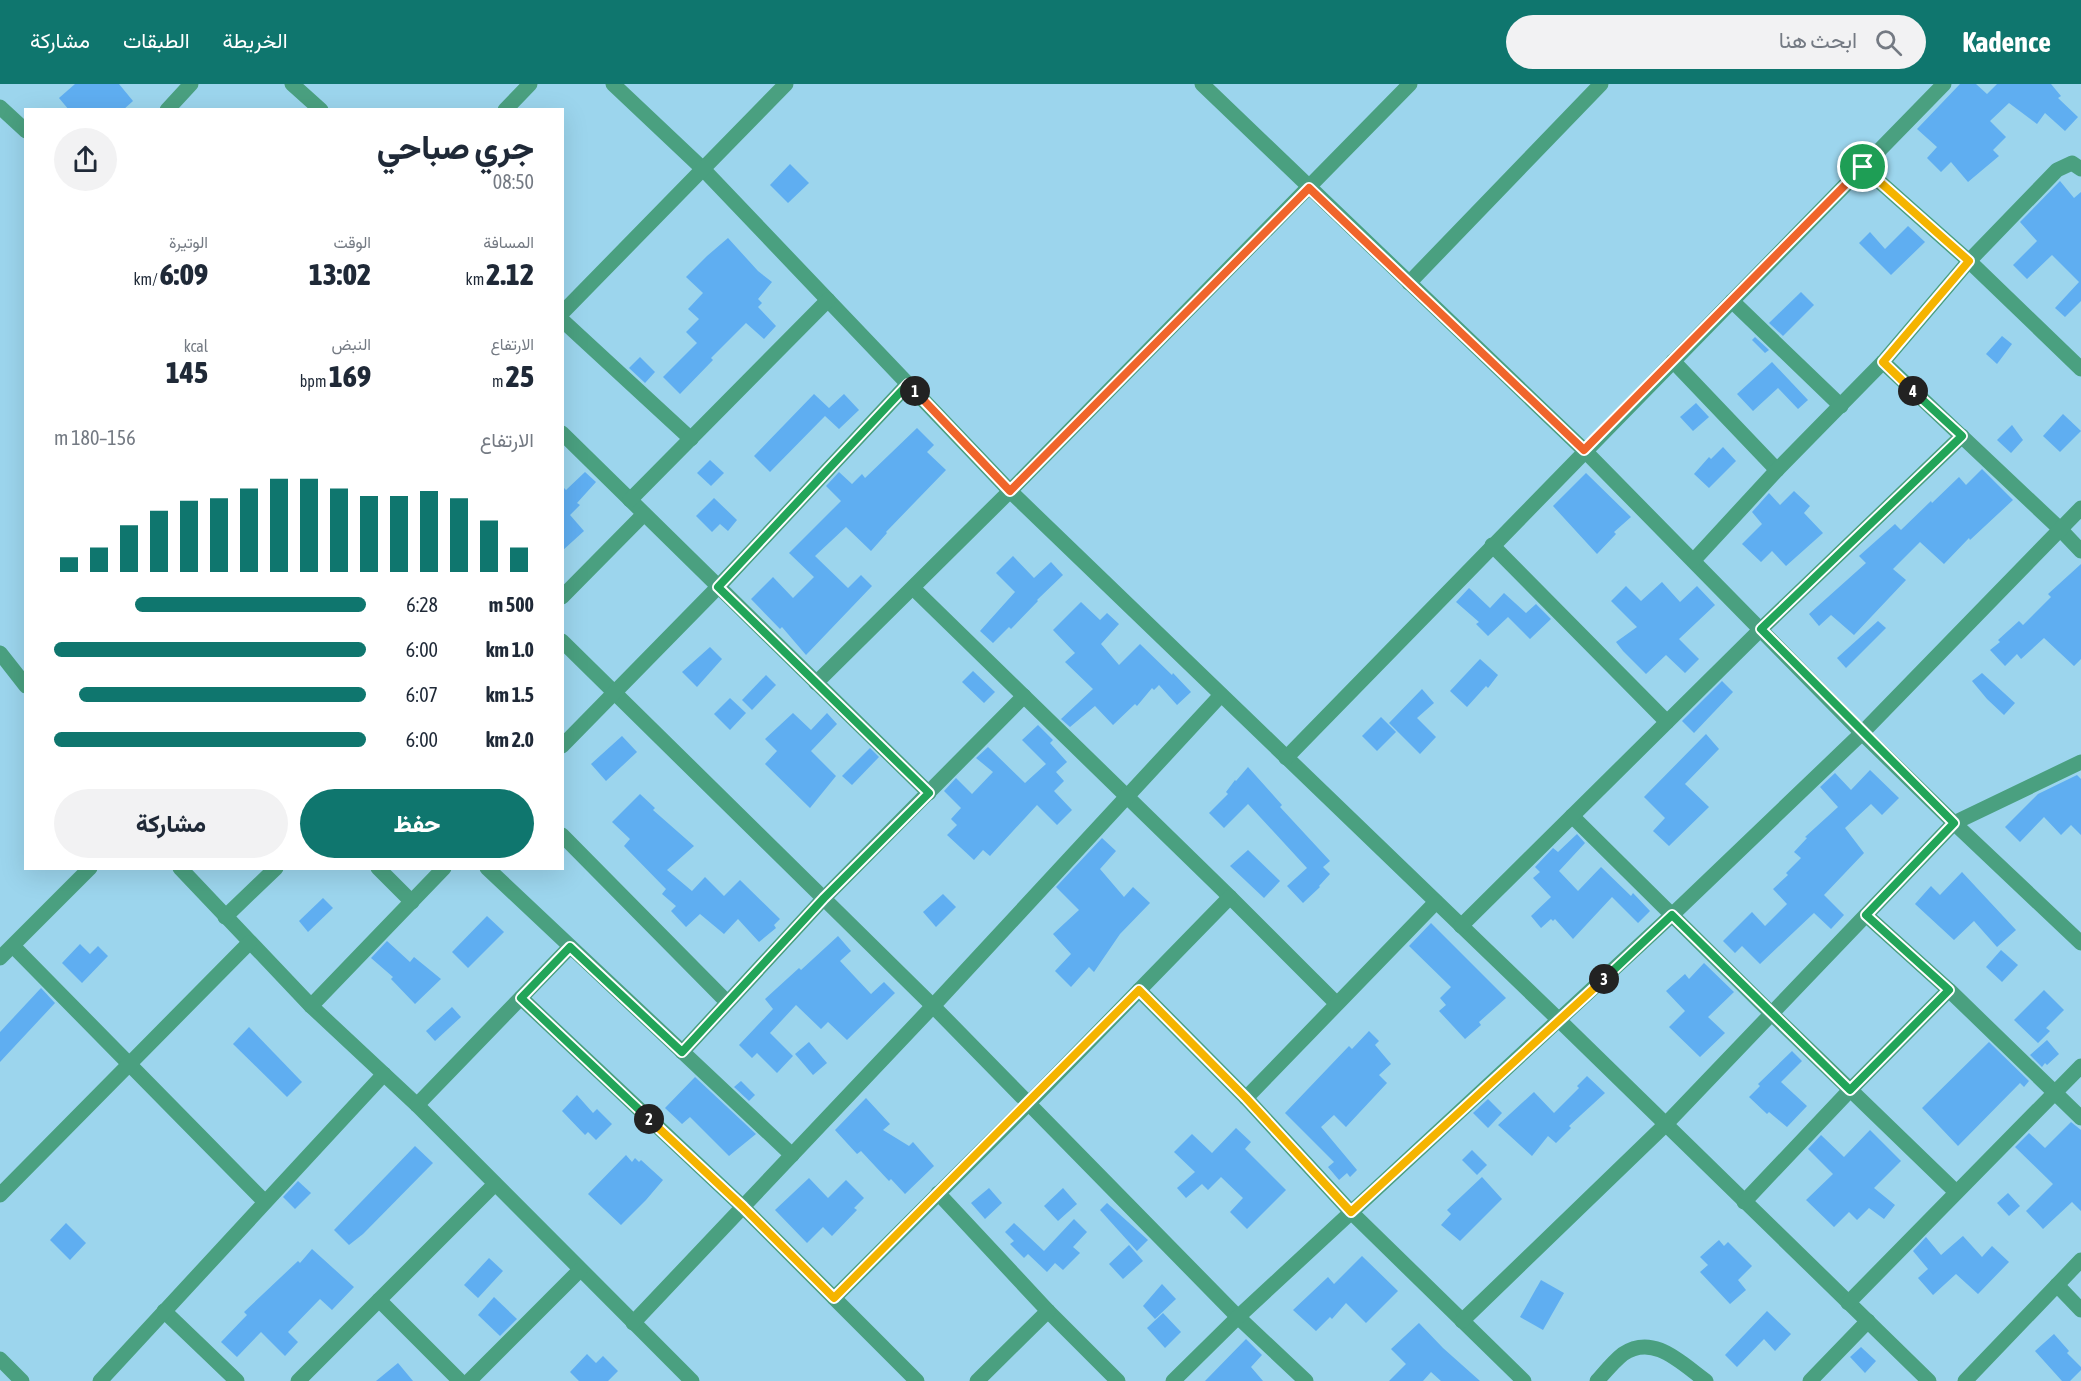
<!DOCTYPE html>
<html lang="ar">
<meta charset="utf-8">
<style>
:root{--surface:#fff;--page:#f2f2f3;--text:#1f2937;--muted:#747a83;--accent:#0f766e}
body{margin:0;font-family:"Asap Condensed",Vazirmatn,sans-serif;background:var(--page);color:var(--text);direction:rtl;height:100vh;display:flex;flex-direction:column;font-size:22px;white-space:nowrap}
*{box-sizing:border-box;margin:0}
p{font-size:20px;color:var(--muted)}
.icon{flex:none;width:33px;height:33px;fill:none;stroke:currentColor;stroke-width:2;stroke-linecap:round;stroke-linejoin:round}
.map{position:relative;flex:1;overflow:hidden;direction:ltr}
.panel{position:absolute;left:24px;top:24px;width:540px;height:762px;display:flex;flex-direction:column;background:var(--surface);border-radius:0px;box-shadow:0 6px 24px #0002;direction:rtl}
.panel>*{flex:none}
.pin{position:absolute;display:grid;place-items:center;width:51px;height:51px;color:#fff;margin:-26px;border:3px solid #fff;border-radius:50%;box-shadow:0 2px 6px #0007}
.km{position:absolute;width:30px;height:30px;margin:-15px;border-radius:50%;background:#222;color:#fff;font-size:16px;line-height:30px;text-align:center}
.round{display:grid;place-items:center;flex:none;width:63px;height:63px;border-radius:32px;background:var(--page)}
.headline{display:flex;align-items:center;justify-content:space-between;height:102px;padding:0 30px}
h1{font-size:33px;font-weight:800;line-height:45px}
.figures{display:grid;grid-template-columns:repeat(3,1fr);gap:9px;height:102px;padding:6px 30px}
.figures div{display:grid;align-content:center}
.figures b{font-size:30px;font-weight:800}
.figures small{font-size:16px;font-weight:400}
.figures p{font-size:16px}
.chart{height:168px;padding:12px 30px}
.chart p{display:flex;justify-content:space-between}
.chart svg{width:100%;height:108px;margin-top:6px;stroke:var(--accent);stroke-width:6}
.action{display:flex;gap:12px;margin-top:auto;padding:12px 30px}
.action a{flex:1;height:69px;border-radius:36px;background:var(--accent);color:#fff;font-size:24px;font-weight:800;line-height:69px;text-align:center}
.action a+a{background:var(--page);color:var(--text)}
ul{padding:0 30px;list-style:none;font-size:20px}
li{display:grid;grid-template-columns:96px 72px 1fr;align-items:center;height:45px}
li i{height:15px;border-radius:8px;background:var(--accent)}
header{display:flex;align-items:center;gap:36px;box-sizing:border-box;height:84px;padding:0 30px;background:var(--accent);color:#fff}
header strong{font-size:28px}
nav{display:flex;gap:33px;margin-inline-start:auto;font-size:21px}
.search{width:420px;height:54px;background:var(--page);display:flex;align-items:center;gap:15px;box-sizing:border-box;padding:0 21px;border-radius:33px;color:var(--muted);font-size:22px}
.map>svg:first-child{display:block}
.building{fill:#5faef1}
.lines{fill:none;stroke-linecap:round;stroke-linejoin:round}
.minor{stroke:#4aa080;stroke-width:15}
.split-1-casing{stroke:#fff;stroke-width:12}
.split-2-casing{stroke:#fff;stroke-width:12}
.split-3-casing{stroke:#fff;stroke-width:12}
.split-4-casing{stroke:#fff;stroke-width:12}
.split-5-casing{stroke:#fff;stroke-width:12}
.split-1{stroke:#f0652b;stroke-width:8}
.split-2{stroke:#22a559;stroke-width:8}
.split-3{stroke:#f5b400;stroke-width:8}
.split-4{stroke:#22a559;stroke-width:8}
.split-5{stroke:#f5b400;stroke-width:8}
</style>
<header>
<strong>Kadence</strong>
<div class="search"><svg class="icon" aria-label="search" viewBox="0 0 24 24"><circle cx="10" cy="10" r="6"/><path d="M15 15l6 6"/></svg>ابحث هنا</div>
<nav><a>الخريطة</a><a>الطبقات</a><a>مشاركة</a></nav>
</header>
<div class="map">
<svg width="2081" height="1297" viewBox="0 0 2081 1297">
<rect width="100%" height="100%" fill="#9cd5ed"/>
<!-- building -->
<g class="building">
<polygon points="75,0 119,0 133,17 123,26 69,26 59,14"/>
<polygon points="1960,0 1976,0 1987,10 1997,0 2051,0 2061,12 2058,14 2078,33 2065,47 2045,29 2037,40 2009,19 1990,37 2006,53 1993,66 1999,72 1968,98 1951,78 1941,88 1927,74 1937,63 1917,45"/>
<polygon points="790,80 809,99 788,119 770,101"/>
<polygon points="2060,97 2074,114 2081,108 2081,217 2065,233 2055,224 2079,198 2052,171 2027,195 2013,181 2037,157 2020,138"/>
<polygon points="1908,142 1925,158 1891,191 1859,159 1870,148 1885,165"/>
<polygon points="728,154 758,187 772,198 758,215 762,219 758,223 776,242 764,255 746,239 711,274 713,276 680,310 663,293 697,259 686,248 699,235 688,225 703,209 686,193 707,172"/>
<polygon points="1801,208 1814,221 1783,252 1769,239"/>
<polygon points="2002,252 2012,260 1997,280 1986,270"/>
<polygon points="1755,253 1769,266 1765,269 1752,256"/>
<polygon points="640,273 655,288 645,299 629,284"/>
<polygon points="1772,278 1808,316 1798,325 1778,304 1753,327 1737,310"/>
<polygon points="814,310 829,324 844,310 859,326 839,345 825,332 770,388 754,372"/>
<polygon points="1696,319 1709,333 1693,347 1680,333"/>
<polygon points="2063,330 2081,347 2060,368 2043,352"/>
<polygon points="2012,341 2023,356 2011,369 1997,356"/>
<polygon points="917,344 934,361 927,368 946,386 886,448 887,449 871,467 846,443 815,472 848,504 861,491 872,502 806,571 782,543 780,545 751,515 773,493 793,514 814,493 789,469 841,417 826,402 839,388 852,400 862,390 865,394"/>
<polygon points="1723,363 1736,377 1709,404 1694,390 1709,373 1711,375"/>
<polygon points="710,376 724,389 711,402 697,389"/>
<polygon points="1982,385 2013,416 1970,456 1969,454 1944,480 1920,458 1893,485 1906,496 1854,551 1831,531 1819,542 1809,530 1866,479 1859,472 1895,440 1901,446 1931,417 1932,419 1959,393 1966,401"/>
<polygon points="585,388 596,398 577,419 580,421 570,431 584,447 562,467 562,402 566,406"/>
<polygon points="1586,389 1631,433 1614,448 1616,450 1597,470 1553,422"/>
<polygon points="1794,407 1810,422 1804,429 1823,449 1786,482 1772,467 1761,478 1742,460 1762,440 1752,428 1769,409 1780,421"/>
<polygon points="714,414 737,436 728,447 720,440 712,448 696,432"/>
<polygon points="1013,472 1034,494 1051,478 1063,491 1037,516 1038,517 1011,545 1009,543 993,559 980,547 1015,508 996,489"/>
<polygon points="2081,480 2081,575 2074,582 2044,554 2021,575 2017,570 2005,582 1990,566 2000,558 1998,556 2019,537 2023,541 2051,513 2048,510"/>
<polygon points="1662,498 1680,518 1697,502 1715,521 1679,555 1699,575 1685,589 1666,571 1646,590 1623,567 1616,558 1637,543 1611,517 1626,502 1641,517"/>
<polygon points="1469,504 1490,524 1504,509 1526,529 1536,520 1551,535 1530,555 1508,533 1488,552 1476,540 1479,538 1456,518"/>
<polygon points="1081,518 1100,536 1107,529 1119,540 1101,560 1119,581 1140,560 1172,591 1173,589 1191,608 1177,621 1159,601 1154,606 1152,604 1137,622 1135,620 1113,641 1095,622 1070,643 1061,635 1093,605 1065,578 1075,569 1053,546"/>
<polygon points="1878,537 1886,544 1846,584 1837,574"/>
<polygon points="710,563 722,575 697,603 682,588"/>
<polygon points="1480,575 1498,591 1488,604 1486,602 1467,623 1450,607"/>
<polygon points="973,587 995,608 984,619 962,598"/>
<polygon points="1982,589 2015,619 2004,631 1987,615 1972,597"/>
<polygon points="766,591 776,601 752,626 742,616"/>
<polygon points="1722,597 1733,608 1694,649 1682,637"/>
<polygon points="1422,605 1434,619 1417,634 1436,653 1420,670 1389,639"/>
<polygon points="730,614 746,629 730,646 714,630"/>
<polygon points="793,629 811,646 827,629 837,640 811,667 836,692 810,724 765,680 777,667 765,655"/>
<polygon points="1381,633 1396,648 1377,667 1362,652"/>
<polygon points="1038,641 1053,656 1050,659 1067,678 1056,688 1064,697 1054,707 1072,726 1057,741 1037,721 990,772 983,766 974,776 947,751 957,741 951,735 961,724 944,707 956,694 972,710 993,688 976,674 988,663 1025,699 1046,680 1022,656"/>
<polygon points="1706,650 1719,665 1685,700 1709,723 1669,762 1653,747 1665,734 1644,713"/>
<polygon points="622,652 637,668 606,697 591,680"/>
<polygon points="870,664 879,673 852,701 842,692"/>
<polygon points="1248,683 1282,721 1280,723 1330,777 1323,783 1330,790 1319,802 1320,803 1303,819 1287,802 1307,784 1248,720 1224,744 1209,729 1228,710 1226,708 1235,696 1236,697"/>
<polygon points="1870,686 1899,714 1882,731 1871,720 1845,744 1864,769 1824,811 1844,831 1831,845 1814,829 1760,880 1742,862 1735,869 1723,857 1752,828 1765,842 1787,820 1773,805 1788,791 1786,789 1801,774 1794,768 1807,754 1805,753 1838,723 1820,703 1835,689 1851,706"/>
<polygon points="2077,691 2081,695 2081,751 2071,741 2061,751 2044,733 2020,758 2005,743 2038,710"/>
<polygon points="640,710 655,724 653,726 694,762 667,786 692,807 705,793 724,812 740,796 780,835 774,841 776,844 759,858 738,835 724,850 700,830 686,843 671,827 676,822 662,810 666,805 624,762 630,755 612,738"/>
<polygon points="1577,750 1585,759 1559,787 1578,807 1601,783 1631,812 1633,809 1650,827 1638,839 1612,813 1573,855 1555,835 1553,837 1551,835 1541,844 1531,832 1551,813 1533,794 1540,788 1535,783 1553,764 1558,768"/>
<polygon points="1102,754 1116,767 1100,785 1124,813 1133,803 1150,819 1120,850 1094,888 1089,883 1071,903 1055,887 1071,870 1053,850 1079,826 1056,803"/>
<polygon points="1248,766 1280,797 1264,814 1230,782"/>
<polygon points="1962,788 2016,846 1997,863 1974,837 1954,856 1915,820 1931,802 1940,811"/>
<polygon points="943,810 956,823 936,843 923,828"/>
<polygon points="323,814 333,824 308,848 299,837"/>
<polygon points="487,832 504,848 468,884 452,868"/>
<polygon points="1431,839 1506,914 1479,938 1481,941 1465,955 1439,927 1446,921 1440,914 1451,903 1409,862"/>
<polygon points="838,852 851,867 840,877 871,910 884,898 895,909 847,956 828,938 821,945 796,921 770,949 793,972 777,989 757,969 752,974 739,961 773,925 765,915 799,884 801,886"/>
<polygon points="387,857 410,878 414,873 441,895 415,920 391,895 393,893 371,874"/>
<polygon points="80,860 90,870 98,862 108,872 82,899 62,879"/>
<polygon points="2001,866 2018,881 2002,898 1986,883"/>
<polygon points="1704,879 1734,908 1708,933 1725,949 1700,973 1669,943 1685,927 1666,907 1685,890 1689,895"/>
<polygon points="41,904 55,919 0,978 0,948"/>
<polygon points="2044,906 2064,926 2046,944 2050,947 2038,959 2014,936"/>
<polygon points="452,923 461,933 435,957 426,947"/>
<polygon points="249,943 302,998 287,1013 233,960"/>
<polygon points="1369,947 1379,957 1375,961 1391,980 1379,991 1387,999 1346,1043 1334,1031 1321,1043 1357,1086 1350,1093 1347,1089 1339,1096 1328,1083 1334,1078 1285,1029 1349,962 1352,965"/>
<polygon points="2047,956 2059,970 2047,981 2045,979 2042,983 2030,971"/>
<polygon points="809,958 827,979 813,991 795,970"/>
<polygon points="1989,958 2029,997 2024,1003 2020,999 1958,1062 1922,1024"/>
<polygon points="1792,967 1802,977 1781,998 1807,1022 1787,1043 1769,1028 1767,1030 1749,1013 1760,1002 1758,1000"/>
<polygon points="1587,992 1605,1009 1569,1042 1571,1044 1556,1059 1548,1052 1532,1072 1498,1041 1534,1008 1554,1029 1579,1004 1577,1002"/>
<polygon points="695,993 756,1050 729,1072 690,1033 682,1040 665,1024"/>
<polygon points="741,997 755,1011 749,1017 734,1003"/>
<polygon points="577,1011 593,1029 597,1025 612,1040 596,1056 588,1048 585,1051 562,1027"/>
<polygon points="866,1014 890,1040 883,1046 909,1062 913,1058 934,1082 905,1110 891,1095 889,1097 861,1067 857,1070 835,1046"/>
<polygon points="1488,1015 1502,1029 1488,1044 1473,1029"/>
<polygon points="2071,1038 2081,1046 2081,1127 2072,1118 2043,1145 2026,1127 2053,1100 2015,1063 2029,1049 2045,1064"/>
<polygon points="1236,1044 1251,1058 1245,1065 1286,1106 1247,1145 1230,1128 1243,1114 1221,1093 1208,1106 1202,1100 1186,1114 1177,1104 1195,1088 1174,1068 1192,1050 1212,1069"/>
<polygon points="1870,1046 1901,1077 1874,1104 1895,1121 1884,1135 1869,1124 1857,1136 1849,1128 1834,1143 1806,1116 1833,1090 1808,1065 1821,1051 1844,1073"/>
<polygon points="415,1062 433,1079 363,1150 349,1161 334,1146"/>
<polygon points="1472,1066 1487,1081 1477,1091 1462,1076"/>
<polygon points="626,1071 632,1078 635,1074 639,1078 641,1076 663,1096 646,1116 621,1141 588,1110"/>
<polygon points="1482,1093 1502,1115 1460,1157 1441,1141 1451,1130 1447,1126"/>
<polygon points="809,1094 828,1114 846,1096 864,1114 854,1124 857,1126 832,1152 823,1143 807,1159 775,1126"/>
<polygon points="298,1097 311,1109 295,1125 283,1113"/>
<polygon points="989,1104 1002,1119 985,1135 971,1119"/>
<polygon points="1063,1104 1077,1120 1058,1137 1044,1122"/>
<polygon points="2008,1109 2020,1122 2009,1132 1997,1119"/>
<polygon points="1107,1119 1148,1156 1137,1167 1100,1126"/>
<polygon points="1074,1135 1087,1148 1073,1163 1080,1169 1063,1186 1055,1179 1047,1188 1028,1170 1024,1174 1010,1160 1014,1157 1005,1148 1014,1139 1044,1167"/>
<polygon points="66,1139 86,1159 70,1176 50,1156"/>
<polygon points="1963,1152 1982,1173 1992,1162 2009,1178 1978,1210 1956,1190 1933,1211 1918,1194 1928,1185 1913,1167 1926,1153 1941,1171"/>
<polygon points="1719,1156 1724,1162 1728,1158 1752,1182 1738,1196 1746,1206 1730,1220 1700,1188 1708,1181 1700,1173"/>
<polygon points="1129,1161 1143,1177 1123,1195 1109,1180"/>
<polygon points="312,1165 354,1203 332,1226 320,1215 288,1248 298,1258 285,1272 261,1248 237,1273 221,1258 247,1231 244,1228 298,1177 300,1179"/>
<polygon points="1362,1172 1398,1207 1366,1239 1346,1219 1332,1235 1330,1233 1316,1247 1293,1226 1328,1193 1334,1200"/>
<polygon points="489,1174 503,1187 478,1214 464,1201"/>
<polygon points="1541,1196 1564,1209 1543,1246 1520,1233"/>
<polygon points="1162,1200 1176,1215 1155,1235 1143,1222"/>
<polygon points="494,1213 517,1235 500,1252 478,1231"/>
<polygon points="1767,1227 1791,1250 1775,1267 1764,1255 1737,1283 1725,1271"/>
<polygon points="1163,1229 1181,1248 1165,1264 1147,1244"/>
<polygon points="1419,1239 1443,1264 1480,1297 1441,1297 1431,1288 1423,1297 1389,1297 1406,1280 1391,1265"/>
<polygon points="2054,1250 2069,1267 2067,1269 2081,1283 2081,1286 2070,1297 2062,1297 2035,1267"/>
<polygon points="1246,1255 1262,1271 1251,1283 1263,1297 1205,1297"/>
<polygon points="1861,1263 1876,1277 1865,1289 1850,1273"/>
<polygon points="587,1270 596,1279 603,1272 618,1287 608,1297 579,1297 570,1288"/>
<polygon points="398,1279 413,1297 376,1297"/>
</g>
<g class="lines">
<!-- minor -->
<g class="minor">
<polyline points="292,0 321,26"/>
<polyline points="613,0 703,85 1010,407 1559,936 1929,1297"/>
<polyline points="1202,0 1584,366 1862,649 1954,739 2081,859"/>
<polyline points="0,23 26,47"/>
<polyline points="167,26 191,0"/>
<polyline points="505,26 530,0"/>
<polyline points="1863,83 1969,177 2081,285"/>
<polyline points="1409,199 1601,0"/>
<polyline points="1732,217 1841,322"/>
<polyline points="562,229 786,0"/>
<polyline points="562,236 691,355"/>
<polyline points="1673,277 1777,386"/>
<polyline points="1883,278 2060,445 2081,467"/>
<polyline points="562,349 929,709"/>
<polyline points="630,416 828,216"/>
<polyline points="1492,461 1667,638"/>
<polyline points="1694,476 1777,386 1883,278 1969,177 2057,86 2072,79 2081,85"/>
<polyline points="913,504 1230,813 1336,919"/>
<polyline points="562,513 644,430"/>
<polyline points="562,557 933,922 1238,1233 1306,1297"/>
<polyline points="0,569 26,602"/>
<polyline points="816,599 1010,407 1410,0"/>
<polyline points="562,662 718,503 908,300"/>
<polyline points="1286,674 1944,0"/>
<polyline points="1572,732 1772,930 1956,1108"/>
<polyline points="562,751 727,918"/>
<polyline points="180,784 311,922 417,1021 692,1297"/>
<polyline points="378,784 412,818"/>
<polyline points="487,784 792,1071"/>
<polyline points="1866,831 1949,906 2081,1034"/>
<polyline points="225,833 276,784"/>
<polyline points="1461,842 1761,545 1962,352"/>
<polyline points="13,862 265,1118"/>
<polyline points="0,874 90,784"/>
<polyline points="1139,906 1246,1014 1351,1128 1524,1297"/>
<polyline points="521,914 743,1123 917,1297"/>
<polyline points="311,922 444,784"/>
<polyline points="682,968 824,814 1024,612"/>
<polyline points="1246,1014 1436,818"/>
<polyline points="417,1021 570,863"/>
<polyline points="938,1109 1048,1227 1118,1297"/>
<polyline points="0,1111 249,859"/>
<polyline points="1744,1118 1850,1006 1949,906"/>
<polyline points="2057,1201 2081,1226"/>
<polyline points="834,1214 1029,1019 1230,813"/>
<polyline points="379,1216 460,1297"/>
<polyline points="1848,1219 2081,982"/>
<polyline points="164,1227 237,1297"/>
<polyline points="1462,1237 1665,1041 1954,739 2081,678"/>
<polyline points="633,1239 933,922 1221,611"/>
<polyline points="0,1275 22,1297"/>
<polyline points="100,1297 384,990"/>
<polyline points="298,1297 495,1100"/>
<polyline points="469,1297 580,1186"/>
<polyline points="977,1297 1048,1227"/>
<polyline points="1173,1297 1238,1233 1672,831 1862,649 2081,424"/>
<path d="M1597,1297C1605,1288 1614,1277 1623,1270C1654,1249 1682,1280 1706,1297"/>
<polyline points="1810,1297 1868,1237"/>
<polyline points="1965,1297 2081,1176"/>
</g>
</g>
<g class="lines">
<!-- split-1 casing -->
<g class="split-1-casing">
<polyline id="split-1" points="915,307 1010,407 1309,104 1584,366 1863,83"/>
</g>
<!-- split-2 casing -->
<g class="split-2-casing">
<polyline id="split-2" points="649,1035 521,914 570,863 682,968 824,814 929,709 718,503 908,300 915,307"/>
</g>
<!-- split-3 casing -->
<g class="split-3-casing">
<polyline id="split-3" points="649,1035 743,1123 834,1214 1139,906 1246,1014 1351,1128 1604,895"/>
</g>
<!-- split-4 casing -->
<g class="split-4-casing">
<polyline id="split-4" points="1604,895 1672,831 1850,1006 1949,906 1866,831 1954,739 1761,545 1962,352 1913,307"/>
</g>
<!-- split-5 casing -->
<g class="split-5-casing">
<polyline id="split-5" points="1863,83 1969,177 1883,278 1913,307"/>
</g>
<!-- split-1 -->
<use href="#split-1" class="split-1"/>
<!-- split-2 -->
<use href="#split-2" class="split-2"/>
<!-- split-3 -->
<use href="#split-3" class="split-3"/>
<!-- split-4 -->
<use href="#split-4" class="split-4"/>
<!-- split-5 -->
<use href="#split-5" class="split-5"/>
</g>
</svg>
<div class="pin" style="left:1863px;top:83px;background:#1e9e55"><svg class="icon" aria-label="arrive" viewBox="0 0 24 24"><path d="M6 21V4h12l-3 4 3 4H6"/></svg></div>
<b class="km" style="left:915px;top:307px">1</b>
<b class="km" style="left:649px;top:1035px">2</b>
<b class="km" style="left:1604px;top:895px">3</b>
<b class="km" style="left:1913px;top:307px">4</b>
<section class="panel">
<div class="headline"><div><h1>جري صباحي</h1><p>08:50</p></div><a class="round"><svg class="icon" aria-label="share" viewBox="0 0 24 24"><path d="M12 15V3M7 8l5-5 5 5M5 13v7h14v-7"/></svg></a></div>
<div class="figures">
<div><p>المسافة</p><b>2.12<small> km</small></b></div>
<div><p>الوقت</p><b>13:02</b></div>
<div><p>الوتيرة</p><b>6:09<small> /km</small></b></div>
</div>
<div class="figures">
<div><p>الارتفاع</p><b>25<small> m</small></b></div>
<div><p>النبض</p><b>169<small> bpm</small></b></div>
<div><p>kcal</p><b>145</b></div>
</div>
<div class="chart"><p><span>الارتفاع</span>156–180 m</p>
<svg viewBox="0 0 160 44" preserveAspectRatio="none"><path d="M5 44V38M15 44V34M25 44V25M35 44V19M45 44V15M55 44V14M65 44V10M75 44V6M85 44V6M95 44V10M105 44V13M115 44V13M125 44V11M135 44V14M145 44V23M155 44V34"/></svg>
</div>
<ul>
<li><b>500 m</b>6:28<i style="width:74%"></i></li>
<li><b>1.0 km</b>6:00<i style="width:100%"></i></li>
<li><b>1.5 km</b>6:07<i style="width:92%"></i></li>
<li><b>2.0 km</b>6:00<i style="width:100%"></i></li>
</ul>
<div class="action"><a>حفظ</a><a>مشاركة</a></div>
</section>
</div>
